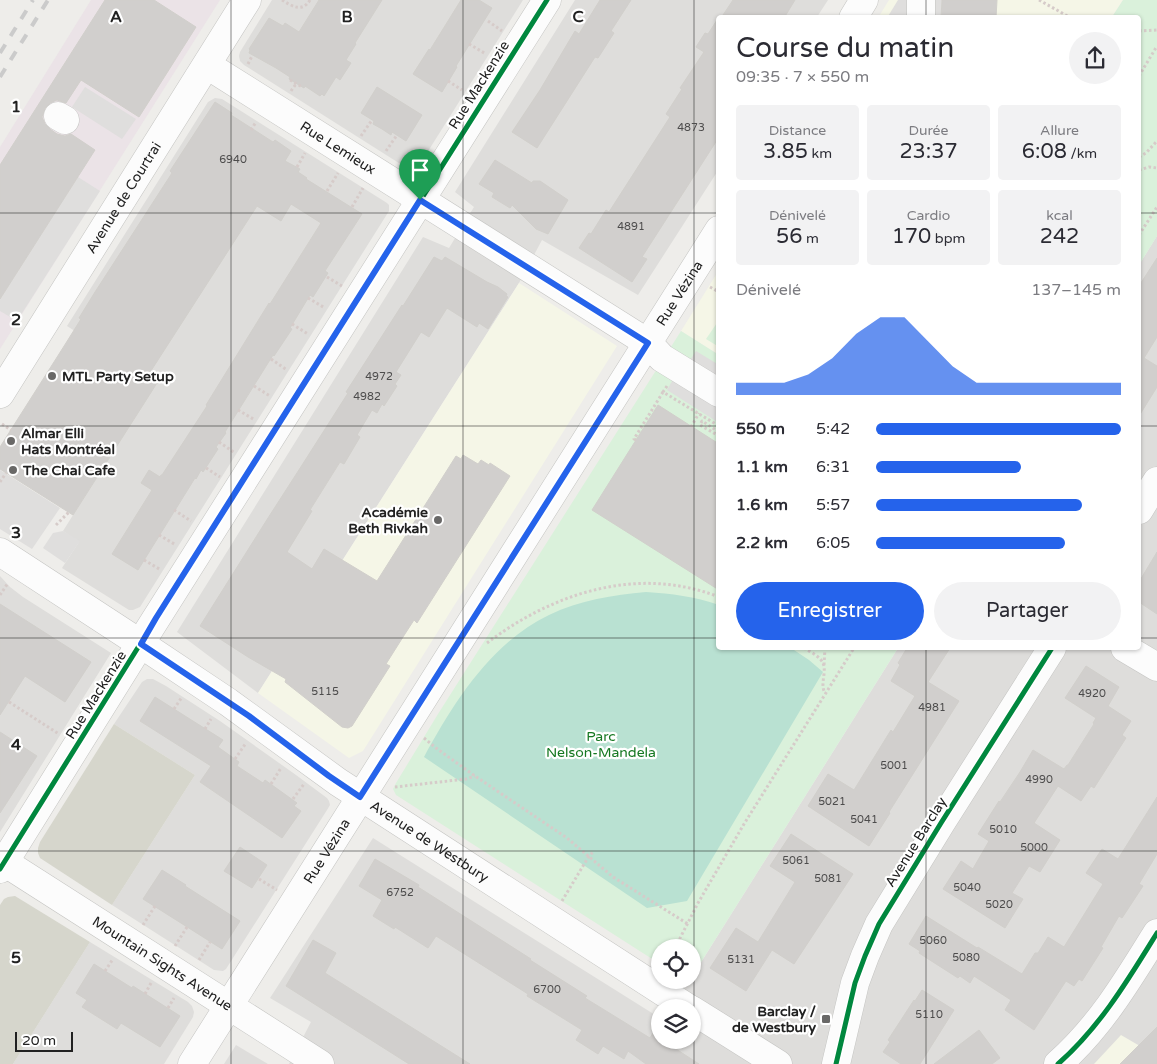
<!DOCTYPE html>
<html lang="fr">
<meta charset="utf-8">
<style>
:root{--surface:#fff;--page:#f2f2f3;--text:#2b2b33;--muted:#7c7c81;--accent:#2563eb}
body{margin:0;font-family:"Varela Round",sans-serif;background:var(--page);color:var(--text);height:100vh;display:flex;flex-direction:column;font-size:19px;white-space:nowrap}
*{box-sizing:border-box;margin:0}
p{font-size:16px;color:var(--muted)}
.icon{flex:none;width:28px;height:28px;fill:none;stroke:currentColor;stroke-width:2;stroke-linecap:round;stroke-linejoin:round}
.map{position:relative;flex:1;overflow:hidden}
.panel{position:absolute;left:716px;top:15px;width:425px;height:635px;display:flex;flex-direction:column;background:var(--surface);border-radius:5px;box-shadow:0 1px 4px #0004}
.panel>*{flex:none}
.controls{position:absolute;left:651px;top:939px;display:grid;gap:10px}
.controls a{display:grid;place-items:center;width:50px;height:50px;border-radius:50%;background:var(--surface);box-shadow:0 1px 4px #0004;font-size:25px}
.scale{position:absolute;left:15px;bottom:12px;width:58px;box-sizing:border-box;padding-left:5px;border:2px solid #212121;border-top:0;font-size:14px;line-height:18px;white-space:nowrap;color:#212121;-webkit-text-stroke:4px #fff;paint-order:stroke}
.pin{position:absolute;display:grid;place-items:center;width:42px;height:42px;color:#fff;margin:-51px -21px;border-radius:50% 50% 50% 0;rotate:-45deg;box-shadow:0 0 5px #0007}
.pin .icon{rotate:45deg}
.round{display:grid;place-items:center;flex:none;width:52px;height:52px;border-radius:26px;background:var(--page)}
.headline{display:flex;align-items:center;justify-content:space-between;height:85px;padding:0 20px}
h1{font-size:28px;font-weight:600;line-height:38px}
.figures{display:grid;grid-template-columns:repeat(3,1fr);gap:8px;height:85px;padding:5px 20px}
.figures div{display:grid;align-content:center;border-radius:5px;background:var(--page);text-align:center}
.figures b{font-size:21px;font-weight:600}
.figures small{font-size:14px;font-weight:400}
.figures p{font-size:14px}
.chart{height:140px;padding:10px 20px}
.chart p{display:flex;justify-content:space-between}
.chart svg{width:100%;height:90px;margin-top:5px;fill:var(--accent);opacity:.7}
.button{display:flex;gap:10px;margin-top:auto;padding:10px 20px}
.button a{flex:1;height:58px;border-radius:30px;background:var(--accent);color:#fff;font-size:20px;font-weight:600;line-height:58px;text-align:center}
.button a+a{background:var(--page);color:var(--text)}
ul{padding:0 20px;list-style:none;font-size:16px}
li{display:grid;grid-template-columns:80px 60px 1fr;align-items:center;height:38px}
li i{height:12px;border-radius:6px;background:var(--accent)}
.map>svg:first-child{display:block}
.residential{fill:#dedddb}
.industrial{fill:#ebe3e7}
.education{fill:#f5f6e7}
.construction{fill:#d6d6cc}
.park{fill:#daf1db}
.pitch{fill:#b9e1d2}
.parking{fill:#dfdedd}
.building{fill:#d1cfcd;stroke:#d1cfcb}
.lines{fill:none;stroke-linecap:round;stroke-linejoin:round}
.minor-casing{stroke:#c4c4c2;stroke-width:29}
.path{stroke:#d6cbc9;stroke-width:3;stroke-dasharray:2.5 2.5;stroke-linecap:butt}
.minor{stroke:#fcfcfc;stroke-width:28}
.rail{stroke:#cbcbcb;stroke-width:4;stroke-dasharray:10 10;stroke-linecap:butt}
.cycleway-casing{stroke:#fff;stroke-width:8}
.cycleway{stroke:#00873e;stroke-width:5}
.route-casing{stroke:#fff;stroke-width:10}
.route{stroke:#2563eb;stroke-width:6}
.grid{fill:none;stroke:#212121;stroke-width:1;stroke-opacity:0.55}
.poi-dot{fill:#696867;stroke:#fff;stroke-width:2}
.labels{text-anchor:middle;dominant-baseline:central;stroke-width:4.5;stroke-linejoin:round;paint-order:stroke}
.number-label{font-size:11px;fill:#4d4c4c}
.street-label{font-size:14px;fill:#212121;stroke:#fff}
.poi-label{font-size:14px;font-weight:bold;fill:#212121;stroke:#fff;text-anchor:start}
.park-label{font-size:14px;fill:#167822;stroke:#fff}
.grid-label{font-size:16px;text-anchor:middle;font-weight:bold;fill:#212121;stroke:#fff;stroke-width:4.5;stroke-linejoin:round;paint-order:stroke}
</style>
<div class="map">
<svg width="1157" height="1064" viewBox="0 0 1157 1064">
<rect width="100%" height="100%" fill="#eeedea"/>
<!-- residential -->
<g class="residential">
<polygon points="272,0 523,0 420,164 417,167 412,169 408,168 402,165 244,65 240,61 239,56 240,52"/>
<polygon points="575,0 828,0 817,17 719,18 719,169 638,295 542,240 519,283 258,693 177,632 423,237 449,248 474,207 455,192"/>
<polygon points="215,98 222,99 387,203 389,205 389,211 140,607 133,610 129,610 62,568 79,542 63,531 156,383 67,326 208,102"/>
<polygon points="1157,236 1157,1064 289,1064 311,1022 270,998 373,838 660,1018 660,1040 692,1040 692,1008 677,1007 688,982 690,980 692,980 693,975 898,648 1139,648 1139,265"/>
<polygon points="0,576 10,587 23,597 111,653 0,832"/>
<polygon points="147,679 153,679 166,686 220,721 296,775 327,798 329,801 330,805 327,810 226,969 223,971 214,970 112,905 195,775 114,724 142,682"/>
<polygon points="90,942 188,1002 192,1006 194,1012 193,1017 164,1064 13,1064"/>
<polygon points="236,1045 268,1064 224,1064"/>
</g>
<!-- industrial -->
<polygon class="industrial" points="91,0 220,0 0,349 0,147"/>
<!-- education -->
<g class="education">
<polygon points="889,0 1123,0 1112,17 878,18"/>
<polygon points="719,270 719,355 681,331"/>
<polygon points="519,283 617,346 363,751 349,758 258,693"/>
<polygon points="1121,1035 1157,1056 1157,1064 1094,1064"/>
</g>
<!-- construction -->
<g class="construction">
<polygon points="114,724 195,775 112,905 40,858 38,853 38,848 40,842"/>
<polygon points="15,896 90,942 13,1064 0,1064 0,905 4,899 8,897"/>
</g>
<!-- park -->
<g class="park">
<polygon points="1123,0 1157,0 1157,236 1139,265 1139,18 1112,17"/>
<polygon points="719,320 719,347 706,339"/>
<polygon points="681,331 719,355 719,648 898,648 693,975 692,948 660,948 660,964 396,795 393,789 396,783 438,714"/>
</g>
<!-- pitch -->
<path class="pitch" d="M646,592C672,594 694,596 719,605V648H791L809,660L823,672L687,901L647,908L424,757C454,702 491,643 549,615C580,600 613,595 646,592Z"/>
<!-- parking -->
<g class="parking">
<polygon points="898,0 942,0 941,17 887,18"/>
<polygon points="85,87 136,119 122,139 72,107"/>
<polygon points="78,177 100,191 17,321 0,311 0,299"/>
<polygon points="696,351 719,365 719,423 667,390 679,369 683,371"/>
<polygon points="0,470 60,508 32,549 0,529"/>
<polygon points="63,531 80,541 65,563 43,548 53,533"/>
</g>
<!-- building -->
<g class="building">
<polygon points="105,0 154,0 196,27 139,117 81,80 66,103 57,100 50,103 45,108 42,117 45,124 50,129 57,134 65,136 71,134 95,150 0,299 0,165"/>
<polygon points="319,0 382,0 355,43 356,44 346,60 351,63 340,80 336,77 324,96 322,94 320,96 305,86 304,88 289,79 290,77 276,68 249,53 250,50 249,49 269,18 283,26 285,23 299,32"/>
<polygon points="461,0 479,0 492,8 456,66 457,67 442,92 413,74 429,49 430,50"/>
<polygon points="600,0 631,0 611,31 614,33 598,58 595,57 537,148 512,132 540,90 575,31 579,34"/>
<polygon points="733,0 795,0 784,18 721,18"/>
<polygon points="942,0 997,0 996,18 941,18"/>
<polygon points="719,17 719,137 642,257 647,259 632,282 579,248 589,233 591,234 606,210 609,212 670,117 666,114 682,89 680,88 704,52 696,47 705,33 708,34"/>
<polygon points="377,87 422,115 406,141 392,132 391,135 382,129 373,124 374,121 361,113"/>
<polygon points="215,102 232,113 231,115 273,142 275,140 291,151 285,161 300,169 298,172 307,178 306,179 362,214 325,271 328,273 313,297 310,295 290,328 292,329 274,356 273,355 225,432 226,433 216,447 218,449 203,472 201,470 196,479 195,478 138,570 112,554 152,490 141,483 149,470 160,477 161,475 162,475 207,406 206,405 269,303 270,304 321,223 291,204 281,221 257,206 147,377 157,383 73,515 0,469 0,447 66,343 81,319 79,318 95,292 172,173 170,171"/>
<polygon points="495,160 532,183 533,181 540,181 568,200 548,234 536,229 512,205 510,208 492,197 494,193 479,184"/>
<polygon points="434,257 442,261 445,257 487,282 498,287 507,294 506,296 508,297 488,329 479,323 477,327 447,308 429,337 421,332 396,372 401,375 395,384 397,386 384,406 382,404 377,413 372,410 357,435 360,437 344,464 340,462 310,510 312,511 287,552 312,569 324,549 377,581 456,456 461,459 463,455 478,464 481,460 489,465 490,463 510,476 417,623 414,620 403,637 386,664 390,666 352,726 348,728 342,727 285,682 286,679 248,657 200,626 268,518 304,462 348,393 346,392 357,375 402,305 403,306"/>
<polygon points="1157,258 1157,337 1144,358 1157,366 1157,387 1139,416 1139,286"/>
<polygon points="658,405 719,444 719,590 592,510"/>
<polygon points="1157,552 1157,614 1139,602 1139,582"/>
<polygon points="0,604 91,662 65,702 25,676 0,715"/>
<polygon points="907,648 950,648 928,682 959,701 889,812 890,813 869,846 808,806 828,774 854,790 891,730 893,732 915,696 891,681 900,665 898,663"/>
<polygon points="1086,666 1119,687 1108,706 1131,721 1122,735 1126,738 1094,788 1091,786 1081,801 1058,786 1034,823 1060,840 1040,872 1029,866 1012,893 1023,899 1005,928 943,889 961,861 973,869 974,867 989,841 978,834 999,801 1000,802 1020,772 1033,750 1064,769 1067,765 1068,765 1094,724 1093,723 1096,718 1065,698"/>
<polygon points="155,697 223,740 218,747 239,762 237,766 263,783 265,780 297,803 294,806 301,811 282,838 200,782 211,766 140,721"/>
<polygon points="0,732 37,756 0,813"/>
<polygon points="1157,797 1157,854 1139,884 1143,886 1122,918 1119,916 1101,947 1103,948 1082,981 1079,979 1074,986 1066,981 1034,1030 1005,1010 1011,1000 974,976 970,983 960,976 958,978 919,953 920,951 909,944 926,916 977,948 978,947 1022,974 1035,953 1038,953 1048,937 1064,947 1103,884 1086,873 1102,849 1118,859"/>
<polygon points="791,834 853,874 794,964 772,950 746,991 710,968 736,928 758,942 795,882 770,866"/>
<polygon points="240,847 267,865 252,888 224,871"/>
<polygon points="375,859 419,885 418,887 531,959 530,960 587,996 585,998 650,1038 653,1033 660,1037 660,1040 665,1040 677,1047 676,1049 699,1064 646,1064 628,1051 624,1059 603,1046 598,1054 576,1040 582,1030 527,996 528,994 436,936 428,948 395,927 394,929 373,916 382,900 359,886"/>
<polygon points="162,870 186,885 185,886 240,921 222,949 143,899"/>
<polygon points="313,940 336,953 325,973 470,1064 409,1064 286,986"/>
<polygon points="94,964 132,988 133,986 180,1016 160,1047 121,1023 117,1029 82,1007 87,1000 76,993"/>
<polygon points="922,990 954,1010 920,1064 901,1064 883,1052 890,1042 888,1040 914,1000 915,1001"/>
<polygon points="1157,1027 1157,1064 1120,1064"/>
<polygon points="979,1030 1000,1058 992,1064 934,1064"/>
</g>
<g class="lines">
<!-- minor casing -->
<g class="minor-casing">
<g id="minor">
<polyline points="853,18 864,0"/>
<polyline points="921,18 921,0"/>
<path id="s1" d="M207,65L648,343L662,358L719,393"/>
<polyline points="58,116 65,120"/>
<path id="s2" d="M0,394L247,0"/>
<polyline points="1139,510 1157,481"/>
<path id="s3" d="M0,552L141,644L228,702L338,782L688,1008"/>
<polyline points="1125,648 1157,667"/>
<path id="s4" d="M4,862L320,1064"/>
<polyline points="0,869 152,625 547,0"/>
<polyline points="692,1010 778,1064"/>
<path id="s5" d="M192,1064L719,230"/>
<polyline points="836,1064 855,983 865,956 879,924 941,823 1052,648"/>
<path d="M1058,1064C1100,1027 1128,980 1157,933"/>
</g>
</g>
<!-- path -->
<g class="path">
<path d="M282,0C292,6 302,13 310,0"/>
<polyline points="1039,0 1071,18"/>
<polyline points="488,21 502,31"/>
<polyline points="1139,31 1157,30"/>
<polyline points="469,44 486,54"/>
<polyline points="248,64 252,56"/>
<polyline points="1139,76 1157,46"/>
<polyline points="290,80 302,87"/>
<polyline points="448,81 462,90"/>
<polyline points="291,91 296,84"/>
<polyline points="251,130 256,122"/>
<polyline points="361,136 372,120"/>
<polyline points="386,151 397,135"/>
<polyline points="1139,157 1146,153 1157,141"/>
<polyline points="297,167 305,153"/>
<polyline points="1139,170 1149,167 1157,168"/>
<polyline points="327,191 338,173"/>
<polyline points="352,207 363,188"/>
<polyline points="1139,235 1157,207"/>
<polyline points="327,277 342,286"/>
<polyline points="710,287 719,292"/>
<polyline points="308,298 325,308"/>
<polyline points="292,324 308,334"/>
<polyline points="271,359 287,370"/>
<polyline points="254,386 270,396"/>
<polyline points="667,386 663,392 719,426"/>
<polyline points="238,410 255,420"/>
<polyline points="2,424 11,430"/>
<polyline points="691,427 699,413"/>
<polyline points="719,432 702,421 700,425 719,436"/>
<polyline points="636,440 634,439 663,392"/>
<polyline points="219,442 235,453"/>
<polyline points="206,468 220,477"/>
<polyline points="0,482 6,473"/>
<polyline points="174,510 191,521"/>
<polyline points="56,525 69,512"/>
<polyline points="159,535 176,545"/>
<polyline points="144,560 161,570"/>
<polyline points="0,595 8,583"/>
<path d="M487,643C553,593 638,565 719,597"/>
<path d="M804,648C809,651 817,655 821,660C829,669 819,683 825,693"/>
<polyline points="824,665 825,648"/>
<polyline points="9,702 59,734"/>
<polyline points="174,709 182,697"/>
<polyline points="205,729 211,719"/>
<polyline points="424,738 436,748 475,776 567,838 613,877 688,924"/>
<polyline points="235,759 246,743"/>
<polyline points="271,784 281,768"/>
<polyline points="395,787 466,779 475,776"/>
<polyline points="293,799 304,784"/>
<polyline points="259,879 277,890"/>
<polyline points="562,901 589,856 593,852"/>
<polyline points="143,925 155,906"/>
<polyline points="175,946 187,927"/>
<polyline points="675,948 698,903 744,824 854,648"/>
<polyline points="199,960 210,942"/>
<polyline points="105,971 113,959"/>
<polyline points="145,994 151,983"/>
<polyline points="168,1008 174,998"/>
</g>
<!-- minor -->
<use href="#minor" class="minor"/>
<!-- rail -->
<g class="rail">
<polyline points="0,53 33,0"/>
<polyline points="0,77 48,0"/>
</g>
<!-- cycleway casing -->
<g class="cycleway-casing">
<g id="cycleway">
<polyline points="0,869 152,625 547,0"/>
<polyline points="836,1064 855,983 865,956 879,924 941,823 1052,648"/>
<path d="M1058,1064C1100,1027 1128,980 1157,933"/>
</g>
</g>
<!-- cycleway -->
<use href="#cycleway" class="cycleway"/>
</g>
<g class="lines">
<!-- route casing -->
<g class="route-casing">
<polygon id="route" points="420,200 648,343 360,797 329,776 249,716 141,644 156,618"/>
</g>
<!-- route -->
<use href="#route" class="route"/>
</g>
<!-- grid -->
<path class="grid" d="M231,0V1064M463,0V1064M694,0V1064M926,0V18M0,213H719M1139,213H1157M0,426H719M1139,426H1157M0,638H719M1139,638H1157M926,648V1064M0,851H1157"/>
<!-- markers -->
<g class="poi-dot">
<circle cx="52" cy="376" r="5"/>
<circle cx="11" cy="441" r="5"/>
<circle cx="13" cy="470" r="5"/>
<circle cx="438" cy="520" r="5"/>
<rect x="821" y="1014" width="10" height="10" rx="2.5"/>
</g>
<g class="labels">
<!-- number labels -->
<g class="number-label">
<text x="691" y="127">4873</text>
<text x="233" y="159">6940</text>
<text x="631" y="226">4891</text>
<text x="379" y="376">4972</text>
<text x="367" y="396">4982</text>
<text x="325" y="691">5115</text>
<text x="1092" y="693">4920</text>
<text x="932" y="707">4981</text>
<text x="894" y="765">5001</text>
<text x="1039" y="779">4990</text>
<text x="832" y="801">5021</text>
<text x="864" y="819">5041</text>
<text x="1003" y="829">5010</text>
<text x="1034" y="847">5000</text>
<text x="796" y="860">5061</text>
<text x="828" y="878">5081</text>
<text x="967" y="887">5040</text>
<text x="400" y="892">6752</text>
<text x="999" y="904">5020</text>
<text x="933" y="940">5060</text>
<text x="966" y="957">5080</text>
<text x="741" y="959">5131</text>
<text x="547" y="989">6700</text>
<text x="929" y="1014">5110</text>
</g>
<!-- street labels -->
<g class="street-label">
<text transform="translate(479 85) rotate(-58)">Rue Mackenzie</text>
<text stroke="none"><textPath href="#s1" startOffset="155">Rue Lemieux</textPath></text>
<text stroke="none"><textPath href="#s2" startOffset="232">Avenue de Courtrai</textPath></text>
<text stroke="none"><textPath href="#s5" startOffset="912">Rue Vézina</textPath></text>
<text transform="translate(96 695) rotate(-58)">Rue Mackenzie</text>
<text stroke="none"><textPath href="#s3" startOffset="518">Avenue de Westbury</textPath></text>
<text transform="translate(916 842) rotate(-58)">Avenue Barclay</text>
<text stroke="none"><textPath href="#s5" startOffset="252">Rue Vézina</textPath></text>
<text stroke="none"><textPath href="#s4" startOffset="188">Mountain Sights Avenue</textPath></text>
</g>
<!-- poi labels -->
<g class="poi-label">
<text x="62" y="376">MTL Party Setup</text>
<text x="21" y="433">Almar Elli<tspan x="21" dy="16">Hats Montréal</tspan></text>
<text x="23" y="470">The Chai Cafe</text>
<text x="428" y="512" text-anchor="end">Académie<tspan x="428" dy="16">Beth Rivkah</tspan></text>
<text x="816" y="1011" text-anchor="end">Barclay /<tspan x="816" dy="16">de Westbury</tspan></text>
</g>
<!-- park labels -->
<g class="park-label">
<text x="601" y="736">Parc<tspan x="601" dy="16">Nelson-Mandela</tspan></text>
</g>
</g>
<g class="grid-label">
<text x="116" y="22">A</text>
<text x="347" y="22">B</text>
<text x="578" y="22">C</text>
<text x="16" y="112">1</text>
<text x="16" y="325">2</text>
<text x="16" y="538">3</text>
<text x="16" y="750">4</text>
<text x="16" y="963">5</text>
</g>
</svg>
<div class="controls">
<a><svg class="icon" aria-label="locate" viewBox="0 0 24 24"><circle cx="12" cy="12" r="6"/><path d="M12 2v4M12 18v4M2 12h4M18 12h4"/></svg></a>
<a><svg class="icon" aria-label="layers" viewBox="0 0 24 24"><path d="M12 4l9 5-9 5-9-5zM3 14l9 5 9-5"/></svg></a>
</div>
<div class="scale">20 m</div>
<div class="pin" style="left:420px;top:200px;background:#1e9e55"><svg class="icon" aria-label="arrive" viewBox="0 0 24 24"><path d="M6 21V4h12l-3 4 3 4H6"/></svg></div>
<section class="panel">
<div class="headline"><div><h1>Course du matin</h1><p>09:35 · 7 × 550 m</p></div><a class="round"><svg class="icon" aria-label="share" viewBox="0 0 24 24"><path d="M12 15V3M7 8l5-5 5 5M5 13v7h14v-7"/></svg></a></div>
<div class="figures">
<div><p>Distance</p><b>3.85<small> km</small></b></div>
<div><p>Durée</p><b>23:37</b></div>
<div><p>Allure</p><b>6:08<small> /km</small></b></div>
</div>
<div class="figures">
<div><p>Dénivelé</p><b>56<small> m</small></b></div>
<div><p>Cardio</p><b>170<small> bpm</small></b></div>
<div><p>kcal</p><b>242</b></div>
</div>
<div class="chart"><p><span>Dénivelé</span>137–145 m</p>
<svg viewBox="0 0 160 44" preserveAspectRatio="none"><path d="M0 44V38L10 38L20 38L30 34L40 26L50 14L60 6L70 6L80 18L90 30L100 38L110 38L120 38L130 38L140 38L150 38L160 38V44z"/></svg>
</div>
<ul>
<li><b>550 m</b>5:42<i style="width:100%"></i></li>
<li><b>1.1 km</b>6:31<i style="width:59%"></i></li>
<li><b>1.6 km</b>5:57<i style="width:84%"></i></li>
<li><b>2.2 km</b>6:05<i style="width:77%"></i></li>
</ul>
<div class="button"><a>Enregistrer</a><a>Partager</a></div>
</section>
</div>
